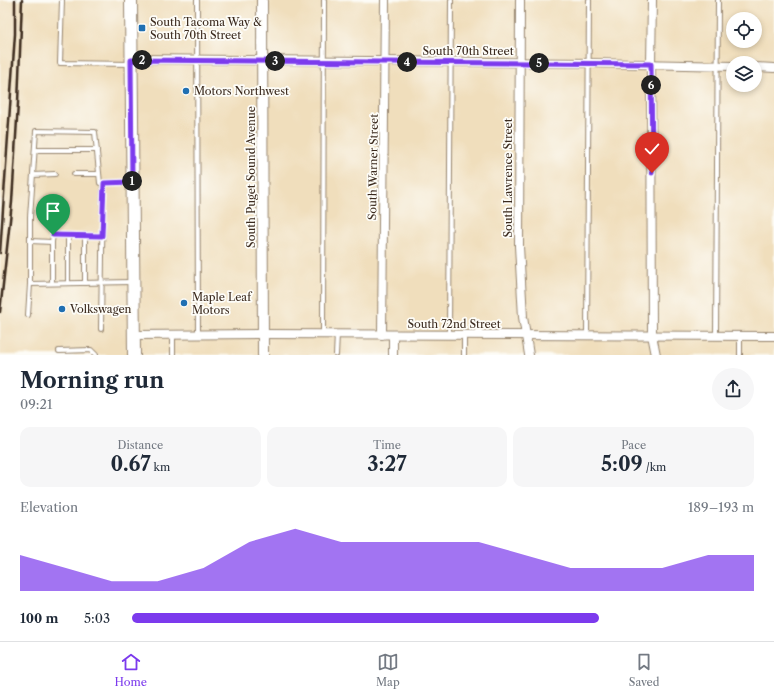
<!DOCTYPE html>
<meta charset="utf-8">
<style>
:root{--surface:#fff;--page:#f6f6f7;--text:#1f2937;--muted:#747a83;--line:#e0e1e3;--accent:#7c3aed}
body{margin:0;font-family:"Libre Caslon Text",serif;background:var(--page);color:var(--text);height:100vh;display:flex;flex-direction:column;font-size:15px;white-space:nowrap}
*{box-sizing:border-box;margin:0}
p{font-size:13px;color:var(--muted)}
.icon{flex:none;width:22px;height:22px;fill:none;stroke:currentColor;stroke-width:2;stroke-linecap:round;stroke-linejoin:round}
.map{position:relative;height:355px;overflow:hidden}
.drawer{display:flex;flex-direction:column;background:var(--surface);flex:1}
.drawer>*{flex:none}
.tools{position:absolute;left:726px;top:12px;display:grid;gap:8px}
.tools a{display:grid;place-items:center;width:36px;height:36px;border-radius:50%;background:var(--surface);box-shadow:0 2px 6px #0003;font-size:20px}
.pin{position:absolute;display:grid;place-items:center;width:34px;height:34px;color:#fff;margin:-41px -17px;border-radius:50% 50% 50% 0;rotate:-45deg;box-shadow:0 0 4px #0007}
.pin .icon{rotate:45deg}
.km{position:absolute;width:20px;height:20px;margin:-10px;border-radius:50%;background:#222;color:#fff;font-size:11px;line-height:20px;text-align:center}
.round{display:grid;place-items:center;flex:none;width:42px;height:42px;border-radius:21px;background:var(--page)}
.summary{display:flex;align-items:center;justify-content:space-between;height:68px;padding:0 20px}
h1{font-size:22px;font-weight:700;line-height:30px}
.figures{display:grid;grid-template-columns:repeat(3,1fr);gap:6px;height:68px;padding:4px 20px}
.figures div{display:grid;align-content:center;border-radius:10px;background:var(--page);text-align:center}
.figures b{font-size:20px;font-weight:700}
.figures small{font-size:11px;font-weight:400}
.figures p{font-size:11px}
.chart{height:112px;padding:8px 20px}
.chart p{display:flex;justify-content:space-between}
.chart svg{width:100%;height:72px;margin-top:4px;fill:var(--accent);opacity:.7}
ul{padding:0 20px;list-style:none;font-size:13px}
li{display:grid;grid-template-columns:64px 48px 1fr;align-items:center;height:30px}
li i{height:10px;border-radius:5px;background:var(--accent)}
.tabs{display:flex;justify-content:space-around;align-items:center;height:56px;border-top:1px solid var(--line);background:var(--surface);font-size:11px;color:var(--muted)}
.tabs a{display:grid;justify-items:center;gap:2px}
.tabs .selected{color:var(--accent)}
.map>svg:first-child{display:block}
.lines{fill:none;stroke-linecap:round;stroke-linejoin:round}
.service-casing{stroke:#96846d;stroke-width:6}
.minor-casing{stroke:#96846d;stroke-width:10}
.tertiary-casing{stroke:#96846d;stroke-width:12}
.secondary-casing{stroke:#96846d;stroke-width:14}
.service{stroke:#fff;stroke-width:4}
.minor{stroke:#fff;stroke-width:8}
.tertiary{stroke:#fff;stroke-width:10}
.secondary{stroke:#fff;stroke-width:12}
.rail{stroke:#3b2a1e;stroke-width:2.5}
.route-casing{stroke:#fff;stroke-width:8}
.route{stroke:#7c3aed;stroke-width:5}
.poi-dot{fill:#1f6fb2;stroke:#fdfcf7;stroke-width:1.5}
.labels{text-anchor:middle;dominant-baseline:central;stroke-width:3.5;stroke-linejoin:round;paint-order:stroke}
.poi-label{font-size:11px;fill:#3b2a1e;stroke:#fdfcf7;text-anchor:start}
.street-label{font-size:11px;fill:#3b2a1e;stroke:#fdfcf7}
</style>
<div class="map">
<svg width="774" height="355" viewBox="0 0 774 355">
<rect width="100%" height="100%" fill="#fdfcf7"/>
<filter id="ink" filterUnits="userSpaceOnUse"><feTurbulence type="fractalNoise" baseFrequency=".025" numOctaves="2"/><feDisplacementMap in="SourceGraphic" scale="8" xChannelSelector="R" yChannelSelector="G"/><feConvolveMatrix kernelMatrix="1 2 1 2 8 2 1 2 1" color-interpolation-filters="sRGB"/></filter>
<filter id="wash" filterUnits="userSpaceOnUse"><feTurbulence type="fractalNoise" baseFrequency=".012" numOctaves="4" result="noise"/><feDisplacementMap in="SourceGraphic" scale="16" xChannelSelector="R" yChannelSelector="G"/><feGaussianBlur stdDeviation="0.9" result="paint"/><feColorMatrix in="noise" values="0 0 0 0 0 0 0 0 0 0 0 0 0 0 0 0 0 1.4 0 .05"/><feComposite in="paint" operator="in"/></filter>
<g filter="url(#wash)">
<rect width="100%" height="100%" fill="#f0debc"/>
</g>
<g filter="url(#ink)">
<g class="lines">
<!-- service casing -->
<g class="service-casing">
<g id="service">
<polyline points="62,0 60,63 131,64"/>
<polyline points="197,0 198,334"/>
<polyline points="35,150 97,150"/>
<polyline points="74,174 99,174"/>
<polyline points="33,175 55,174"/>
<polyline points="68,235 68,283"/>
<polyline points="30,241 52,242 52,283"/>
<polyline points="52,242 53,235 102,236"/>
<polyline points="85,283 85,235"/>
<polyline points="30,284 131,282"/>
<polyline points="28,315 30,284 30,217 36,131 95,132 100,183 132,182"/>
<polyline points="101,329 103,183"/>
<polyline points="323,334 324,0"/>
<polyline points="449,335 451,0"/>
<polyline points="587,335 589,0"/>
<polyline points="716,336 718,0"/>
<polyline points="59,351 91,350 96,355"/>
<polyline points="173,355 173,335"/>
<polyline points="336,355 337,334"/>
<polyline points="464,355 464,335"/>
<polyline points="740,355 740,336"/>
</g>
</g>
<!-- minor casing -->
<g class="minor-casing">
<g id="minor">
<polyline points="520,0 519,246 523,317 529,355"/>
<polyline points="652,0 651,64 652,335 656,355"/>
<polyline points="131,59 589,63 733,66"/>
<polyline points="755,67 774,68"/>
<polyline points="134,335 262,334 774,336"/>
<polyline points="382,335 385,0"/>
<polyline points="393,335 393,355"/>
</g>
</g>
<!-- tertiary casing -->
<g class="tertiary-casing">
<polyline id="tertiary" points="262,0 263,355"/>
</g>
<!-- secondary casing -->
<g class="secondary-casing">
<polyline id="secondary" points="131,0 134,355"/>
</g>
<!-- service -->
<use href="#service" class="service"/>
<!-- minor -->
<use href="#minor" class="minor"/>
<!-- tertiary -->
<use href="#tertiary" class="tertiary"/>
<!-- secondary -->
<use href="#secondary" class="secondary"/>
<!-- rail -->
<g class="rail">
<polyline points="0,253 15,34 15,0"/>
<polyline points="0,312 12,202 18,103 22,0"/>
</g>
</g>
</g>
<g class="lines" filter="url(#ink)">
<!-- route casing -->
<g class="route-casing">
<polyline id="route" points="53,235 102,236 104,183 132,182 131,60 651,64 652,173"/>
</g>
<!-- route -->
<use href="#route" class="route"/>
</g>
<!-- markers -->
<g class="poi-dot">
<rect x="138" y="24" width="8" height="8" rx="2"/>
<circle cx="186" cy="91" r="4"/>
<circle cx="184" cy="303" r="4"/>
<circle cx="62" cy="309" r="4"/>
</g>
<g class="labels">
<!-- poi labels -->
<g class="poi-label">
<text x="150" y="22">South Tacoma Way &amp;<tspan x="150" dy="13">South 70th Street</tspan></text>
<text x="194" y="91">Motors Northwest</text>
<text x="192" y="297">Maple Leaf<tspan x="192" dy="13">Motors</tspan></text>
<text x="70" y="309">Volkswagen</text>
</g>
<!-- street labels -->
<g class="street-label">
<text x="468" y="51">South 70th Street</text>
<text transform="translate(373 167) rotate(-89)">South Warner Street</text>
<text transform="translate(251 177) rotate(-90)">South Puget Sound Avenue</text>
<text transform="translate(508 178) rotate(-90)">South Lawrence Street</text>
<text x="454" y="324">South 72nd Street</text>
</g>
</g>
</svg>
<div class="tools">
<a><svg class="icon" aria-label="locate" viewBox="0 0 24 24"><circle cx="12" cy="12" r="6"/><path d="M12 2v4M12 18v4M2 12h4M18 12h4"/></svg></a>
<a><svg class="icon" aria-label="layers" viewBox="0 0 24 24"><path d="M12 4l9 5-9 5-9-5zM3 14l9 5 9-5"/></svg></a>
</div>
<div class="pin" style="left:53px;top:235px;background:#1e9e55"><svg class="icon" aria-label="arrive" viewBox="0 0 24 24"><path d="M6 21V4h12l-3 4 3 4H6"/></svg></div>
<div class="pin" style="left:652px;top:173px;background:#d93025"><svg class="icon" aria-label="check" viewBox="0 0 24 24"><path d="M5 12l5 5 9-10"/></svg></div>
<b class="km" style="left:132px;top:181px">1</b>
<b class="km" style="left:142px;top:60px">2</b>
<b class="km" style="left:275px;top:61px">3</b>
<b class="km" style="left:407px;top:62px">4</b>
<b class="km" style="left:539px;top:63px">5</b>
<b class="km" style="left:651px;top:85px">6</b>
</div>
<section class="drawer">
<div class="summary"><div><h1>Morning run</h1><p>09:21</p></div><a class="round"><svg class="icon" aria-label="share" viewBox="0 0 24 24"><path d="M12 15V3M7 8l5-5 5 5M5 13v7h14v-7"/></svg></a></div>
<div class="figures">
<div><p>Distance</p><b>0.67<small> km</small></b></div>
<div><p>Time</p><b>3:27</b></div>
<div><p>Pace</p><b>5:09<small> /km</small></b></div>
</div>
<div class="chart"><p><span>Elevation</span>189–193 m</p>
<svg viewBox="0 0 160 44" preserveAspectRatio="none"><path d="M0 44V22L10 30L20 38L30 38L40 30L50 14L60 6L70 14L80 14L90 14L100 14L110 22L120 30L130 30L140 30L150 22L160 22V44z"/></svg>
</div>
<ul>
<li><b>100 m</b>5:03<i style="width:75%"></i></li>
</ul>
</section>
<nav class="tabs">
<a class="selected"><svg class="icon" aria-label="home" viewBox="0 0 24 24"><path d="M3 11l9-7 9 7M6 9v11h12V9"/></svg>Home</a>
<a><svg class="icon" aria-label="map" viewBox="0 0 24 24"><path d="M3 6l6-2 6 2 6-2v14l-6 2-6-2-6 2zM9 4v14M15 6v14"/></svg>Map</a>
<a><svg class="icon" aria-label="saved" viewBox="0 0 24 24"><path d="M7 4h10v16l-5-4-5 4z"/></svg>Saved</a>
</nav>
